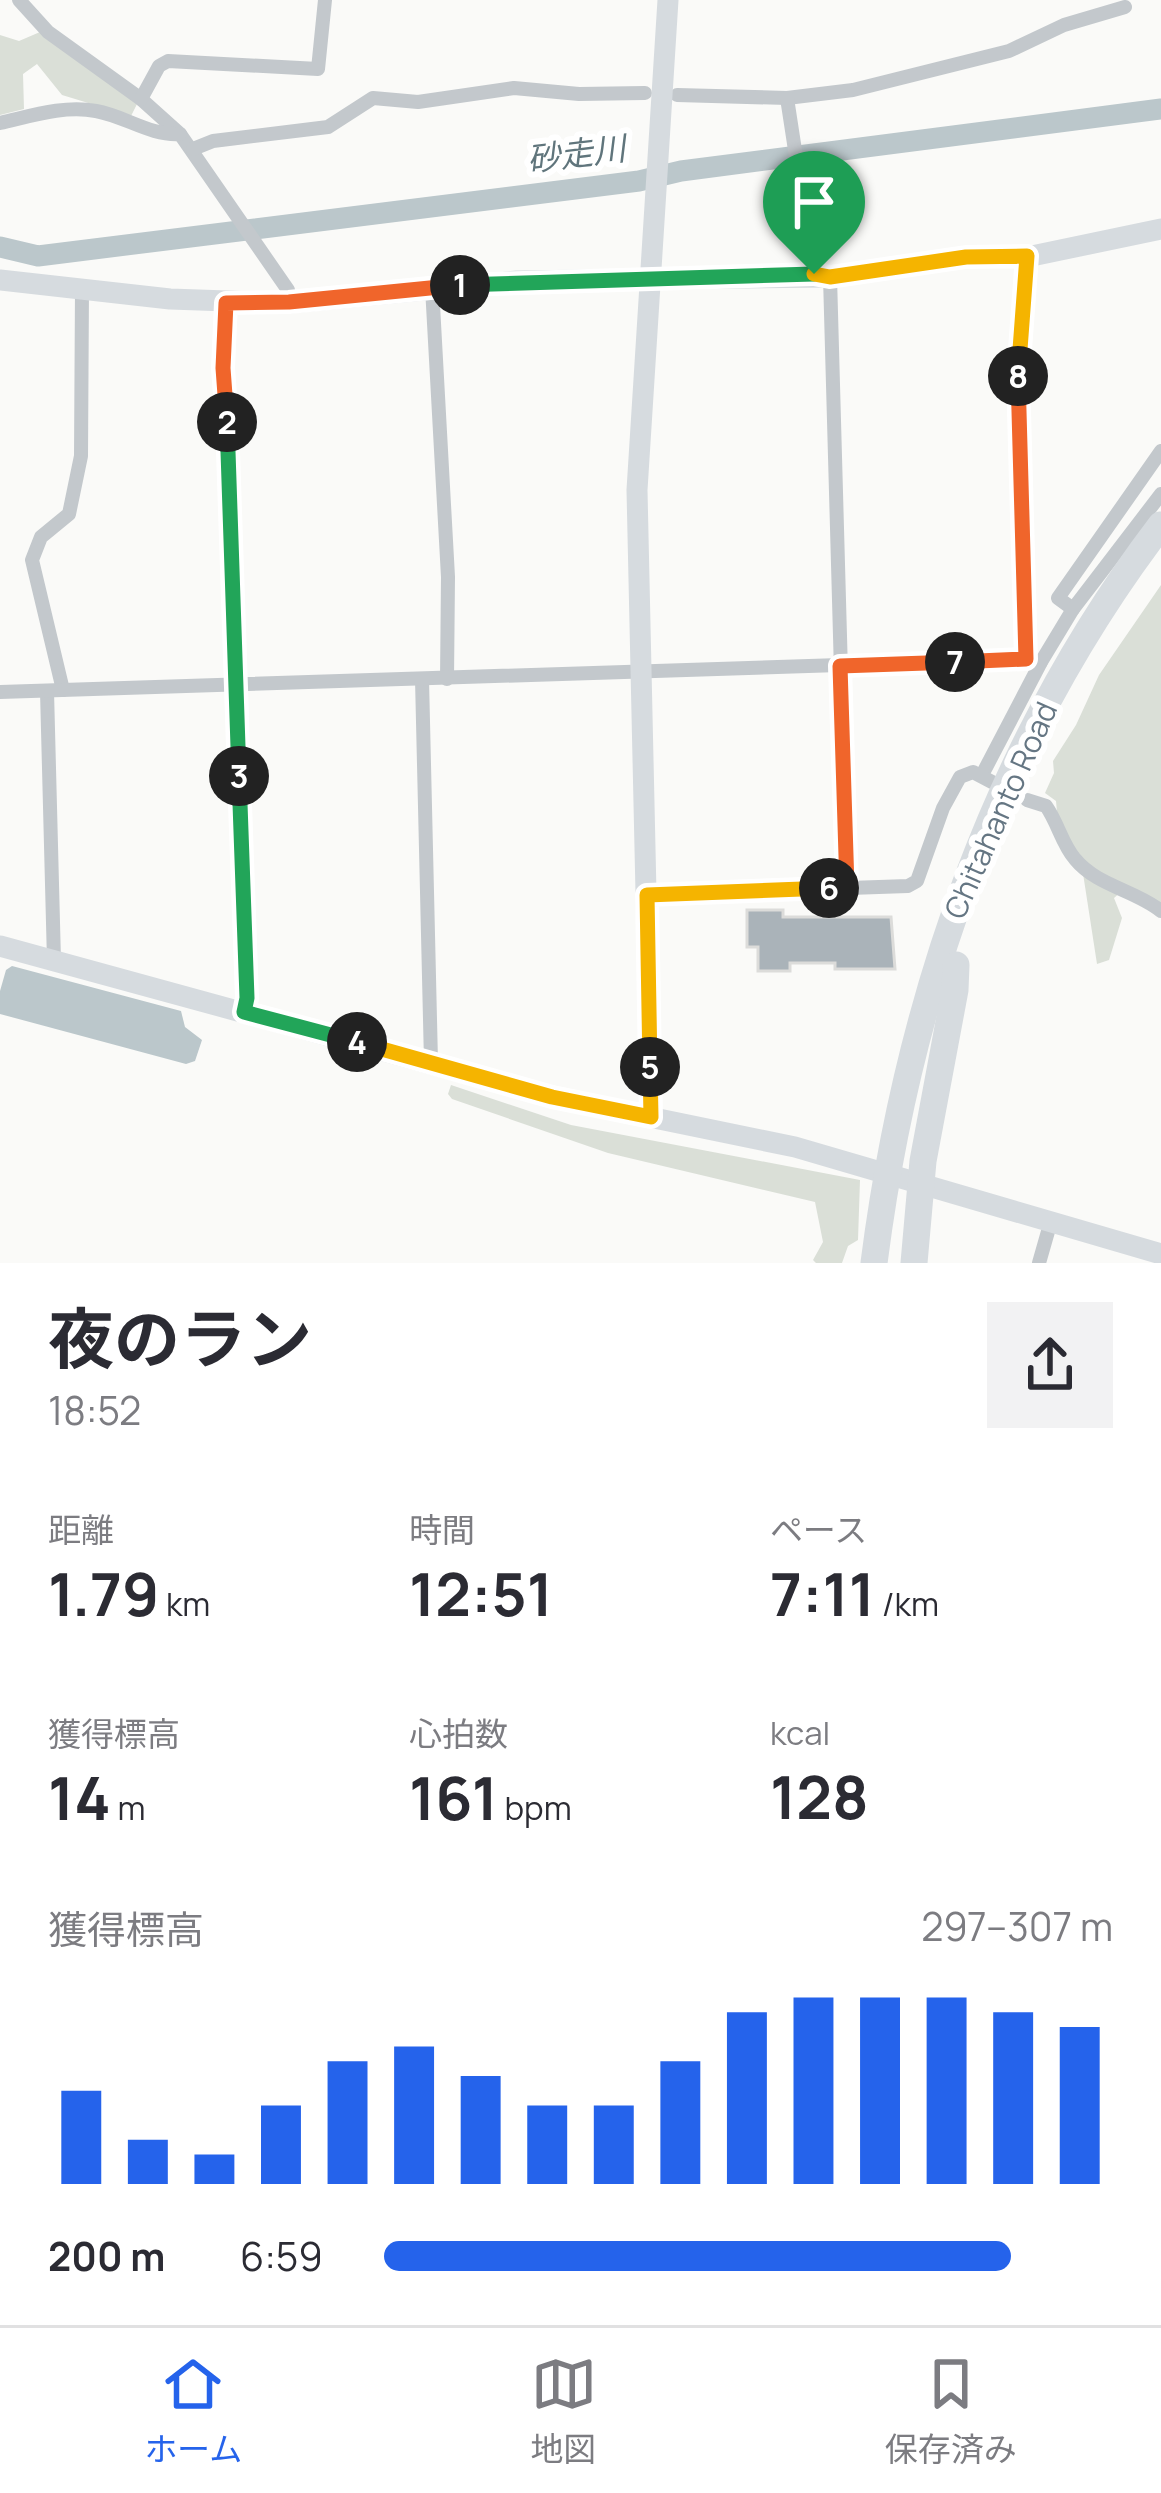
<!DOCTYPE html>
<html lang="ja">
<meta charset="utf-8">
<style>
:root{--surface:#fff;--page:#f2f2f3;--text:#2b2b33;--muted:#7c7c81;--line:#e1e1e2;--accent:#2563eb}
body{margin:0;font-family:Manrope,"Noto Sans JP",sans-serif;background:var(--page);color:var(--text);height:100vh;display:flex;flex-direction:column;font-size:45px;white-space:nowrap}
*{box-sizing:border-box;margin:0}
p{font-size:39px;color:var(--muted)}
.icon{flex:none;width:66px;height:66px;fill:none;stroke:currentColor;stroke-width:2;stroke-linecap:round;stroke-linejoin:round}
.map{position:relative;height:1263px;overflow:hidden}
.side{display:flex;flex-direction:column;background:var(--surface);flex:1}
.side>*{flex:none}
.pin{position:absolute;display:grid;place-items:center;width:102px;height:102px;color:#fff;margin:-123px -51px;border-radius:50% 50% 50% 0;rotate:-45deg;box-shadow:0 0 12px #0007}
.pin .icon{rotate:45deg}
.km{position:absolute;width:60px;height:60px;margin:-30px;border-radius:50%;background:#222;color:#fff;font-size:33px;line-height:60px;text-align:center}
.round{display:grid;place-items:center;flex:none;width:126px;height:126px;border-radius:0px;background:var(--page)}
.overview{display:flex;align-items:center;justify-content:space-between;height:204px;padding:0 48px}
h1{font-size:66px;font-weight:700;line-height:90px}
.figures{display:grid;grid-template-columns:repeat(3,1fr);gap:18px;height:204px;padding:12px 48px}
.figures div{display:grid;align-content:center}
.figures b{font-size:60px;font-weight:700}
.figures small{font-size:33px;font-weight:400}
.figures p{font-size:33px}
.chart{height:336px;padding:24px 48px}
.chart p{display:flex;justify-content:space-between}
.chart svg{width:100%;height:216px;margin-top:12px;stroke:var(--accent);stroke-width:6}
ul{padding:0 48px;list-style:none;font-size:39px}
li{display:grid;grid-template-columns:192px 144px 1fr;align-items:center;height:90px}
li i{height:30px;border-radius:15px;background:var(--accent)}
.dock{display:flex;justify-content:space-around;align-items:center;height:168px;border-top:3px solid var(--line);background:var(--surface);font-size:33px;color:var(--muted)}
.dock a{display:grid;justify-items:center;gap:6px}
.dock .current{color:var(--accent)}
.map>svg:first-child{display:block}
.green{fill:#dadfd7}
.water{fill:#bbc7cb}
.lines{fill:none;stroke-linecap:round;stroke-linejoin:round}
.river{stroke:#bbc7cb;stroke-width:21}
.building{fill:#aab3b9;stroke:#dcdcda;stroke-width:3}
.street{stroke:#c3c8cc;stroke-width:14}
.secondary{stroke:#d6dbdf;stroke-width:21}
.highway{stroke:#d6dbdf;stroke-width:27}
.split-1-casing{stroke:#fff;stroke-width:24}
.split-2-casing{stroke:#fff;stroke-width:24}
.split-3-casing{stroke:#fff;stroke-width:24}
.split-4-casing{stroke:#fff;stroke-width:24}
.split-5-casing{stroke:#fff;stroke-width:24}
.split-6-casing{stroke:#fff;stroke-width:24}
.split-7-casing{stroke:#fff;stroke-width:24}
.split-8-casing{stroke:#fff;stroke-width:24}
.split-9-casing{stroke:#fff;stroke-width:24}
.split-1{stroke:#22a559;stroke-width:15}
.split-2{stroke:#f0652b;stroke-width:15}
.split-3{stroke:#22a559;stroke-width:15}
.split-4{stroke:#22a559;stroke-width:15}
.split-5{stroke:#f5b400;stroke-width:15}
.split-6{stroke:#f5b400;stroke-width:15}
.split-7{stroke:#f0652b;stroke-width:15}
.split-8{stroke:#f0652b;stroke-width:15}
.split-9{stroke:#f5b400;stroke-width:15}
.labels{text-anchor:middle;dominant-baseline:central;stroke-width:12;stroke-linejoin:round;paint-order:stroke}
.street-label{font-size:30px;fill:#657683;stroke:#fff}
.water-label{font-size:33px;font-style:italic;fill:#60757c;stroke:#fff}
</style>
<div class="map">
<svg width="1161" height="1263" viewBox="0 0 1161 1263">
<rect width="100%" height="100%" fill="#fafaf8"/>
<!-- green -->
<g class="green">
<polygon points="40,32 137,104 131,116 62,95 37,64 23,74 24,109 0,115 0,35 19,41"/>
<polygon points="1161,585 1161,907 1124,889 1114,898 1122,918 1109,960 1097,964 1082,867 1057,812 1056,801 1045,793 1054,773 1053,761 1076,725 1099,675"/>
<polygon points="451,1085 571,1125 860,1180 858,1240 848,1246 842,1263 816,1263 813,1260 823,1242 815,1202 608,1153 452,1099 448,1094"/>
</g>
<!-- water -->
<polygon class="water" points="12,966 181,1011 185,1027 202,1040 195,1061 186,1064 0,1014 0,991 6,970"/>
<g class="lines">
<!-- river -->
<polyline class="river" points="0,247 38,256 639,181 681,171 1161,109"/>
</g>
<!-- building -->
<polygon class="building" points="747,910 783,910 783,917 891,917 895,969 835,969 835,963 790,963 790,971 758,971 758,947 747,947"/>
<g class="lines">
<!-- street -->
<g class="street">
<polyline points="19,0 48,32 141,99 180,134 288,290 289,303"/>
<polyline points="677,95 787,98 853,90 1009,51 1064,25 1125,7"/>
<polyline points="787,98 814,274"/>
<polyline points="141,99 159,66 168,61 318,69 325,0"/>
<path d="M0,123C31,116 64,105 96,111C125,116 150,136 180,134"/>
<polyline points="193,149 213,141 328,127 373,98 418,102 514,88 579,94 645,93"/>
<polyline points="830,277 847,887"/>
<polyline points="432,287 448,577 447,679"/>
<polyline points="226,303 223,368 247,998 244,1012"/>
<polyline points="1073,609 1058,598 1161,451"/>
<polyline points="1026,659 1018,347 1027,257"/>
<polyline points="422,679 431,1062"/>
<polyline points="63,690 32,560 41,537 69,514 81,456 82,289"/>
<polyline points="47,691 54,961"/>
<polyline points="0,692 1026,659 1041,662"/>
<polyline points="982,775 1041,662 1073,609 1161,494"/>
<path d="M1027,800L1046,806C1058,823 1062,844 1075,859C1097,886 1135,890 1161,911"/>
<polyline points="647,895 908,886 917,881 943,808 960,777 973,772 992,782"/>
<polyline points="1039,1263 1051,1221"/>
</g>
<!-- secondary -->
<g class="secondary">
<polyline points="0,280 170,299 289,303 517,281 830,277 966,257 1027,257 1161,229"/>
<polyline points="0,946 552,1097 795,1147 1161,1254"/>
<polyline points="651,1117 637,490 668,0"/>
</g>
<!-- highway -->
<g class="highway">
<path d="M874,1263C908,997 997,740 1161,525"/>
<polyline points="914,1263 923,1161 955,990 956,965"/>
</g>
</g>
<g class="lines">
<!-- split-1 casing -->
<g class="split-1-casing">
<polyline id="split-1" points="460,285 814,274"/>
</g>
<!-- split-2 casing -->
<g class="split-2-casing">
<polyline id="split-2" points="227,422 223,368 226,303 289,302 460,285"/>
</g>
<!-- split-3 casing -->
<g class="split-3-casing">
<polyline id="split-3" points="227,422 239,776"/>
</g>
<!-- split-4 casing -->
<g class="split-4-casing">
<polyline id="split-4" points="239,776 247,998 244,1012 357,1042"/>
</g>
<!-- split-5 casing -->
<g class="split-5-casing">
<polyline id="split-5" points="357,1042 552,1097 651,1117 650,1067"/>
</g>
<!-- split-6 casing -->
<g class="split-6-casing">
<polyline id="split-6" points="650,1067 647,895 829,888"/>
</g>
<!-- split-7 casing -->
<g class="split-7-casing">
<polyline id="split-7" points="829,888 847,887 840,666 955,662"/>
</g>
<!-- split-8 casing -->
<g class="split-8-casing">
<polyline id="split-8" points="955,662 1026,659 1018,376"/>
</g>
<!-- split-9 casing -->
<g class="split-9-casing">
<polyline id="split-9" points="814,274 830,277 966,257 1027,256 1018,376"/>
</g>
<!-- split-1 -->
<use href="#split-1" class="split-1"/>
<!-- split-2 -->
<use href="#split-2" class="split-2"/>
<!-- split-3 -->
<use href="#split-3" class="split-3"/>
<!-- split-4 -->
<use href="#split-4" class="split-4"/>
<!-- split-5 -->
<use href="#split-5" class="split-5"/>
<!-- split-6 -->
<use href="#split-6" class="split-6"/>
<!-- split-7 -->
<use href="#split-7" class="split-7"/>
<!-- split-8 -->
<use href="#split-8" class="split-8"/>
<!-- split-9 -->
<use href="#split-9" class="split-9"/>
</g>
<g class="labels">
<!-- street labels -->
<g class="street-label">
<text transform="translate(1000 810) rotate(-66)">Chitahanto Road</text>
</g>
<!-- water labels -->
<g class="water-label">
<text transform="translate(576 153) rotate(-7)">砂走川</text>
</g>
</g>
</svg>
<div class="pin" style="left:814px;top:274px;background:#1e9e55"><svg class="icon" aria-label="arrive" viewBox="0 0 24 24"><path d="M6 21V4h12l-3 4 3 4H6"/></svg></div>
<b class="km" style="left:460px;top:285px">1</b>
<b class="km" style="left:227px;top:422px">2</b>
<b class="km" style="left:239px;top:776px">3</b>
<b class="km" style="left:357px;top:1042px">4</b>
<b class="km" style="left:650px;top:1067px">5</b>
<b class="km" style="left:829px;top:888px">6</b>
<b class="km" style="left:955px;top:662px">7</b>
<b class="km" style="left:1018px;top:376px">8</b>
</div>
<section class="side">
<div class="overview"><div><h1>夜のラン</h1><p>18:52</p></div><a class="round"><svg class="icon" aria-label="share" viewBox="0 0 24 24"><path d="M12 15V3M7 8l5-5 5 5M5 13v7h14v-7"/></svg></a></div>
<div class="figures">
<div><p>距離</p><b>1.79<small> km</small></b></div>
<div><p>時間</p><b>12:51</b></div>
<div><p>ペース</p><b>7:11<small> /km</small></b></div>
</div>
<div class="figures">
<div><p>獲得標高</p><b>14<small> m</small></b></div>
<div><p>心拍数</p><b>161<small> bpm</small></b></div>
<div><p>kcal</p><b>128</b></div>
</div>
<div class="chart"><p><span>獲得標高</span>297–307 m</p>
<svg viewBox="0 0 160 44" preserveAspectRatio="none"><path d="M5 44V25M15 44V35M25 44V38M35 44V28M45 44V19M55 44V16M65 44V22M75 44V28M85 44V28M95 44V19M105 44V9M115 44V6M125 44V6M135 44V6M145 44V9M155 44V12"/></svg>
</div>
<ul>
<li><b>200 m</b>6:59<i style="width:86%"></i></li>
</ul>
</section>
<nav class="dock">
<a class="current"><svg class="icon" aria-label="home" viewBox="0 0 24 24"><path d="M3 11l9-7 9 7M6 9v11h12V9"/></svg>ホーム</a>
<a><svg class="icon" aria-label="map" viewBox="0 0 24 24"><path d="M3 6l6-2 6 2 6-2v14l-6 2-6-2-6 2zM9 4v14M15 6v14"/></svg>地図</a>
<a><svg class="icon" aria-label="saved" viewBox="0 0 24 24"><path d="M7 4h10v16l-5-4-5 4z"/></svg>保存済み</a>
</nav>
